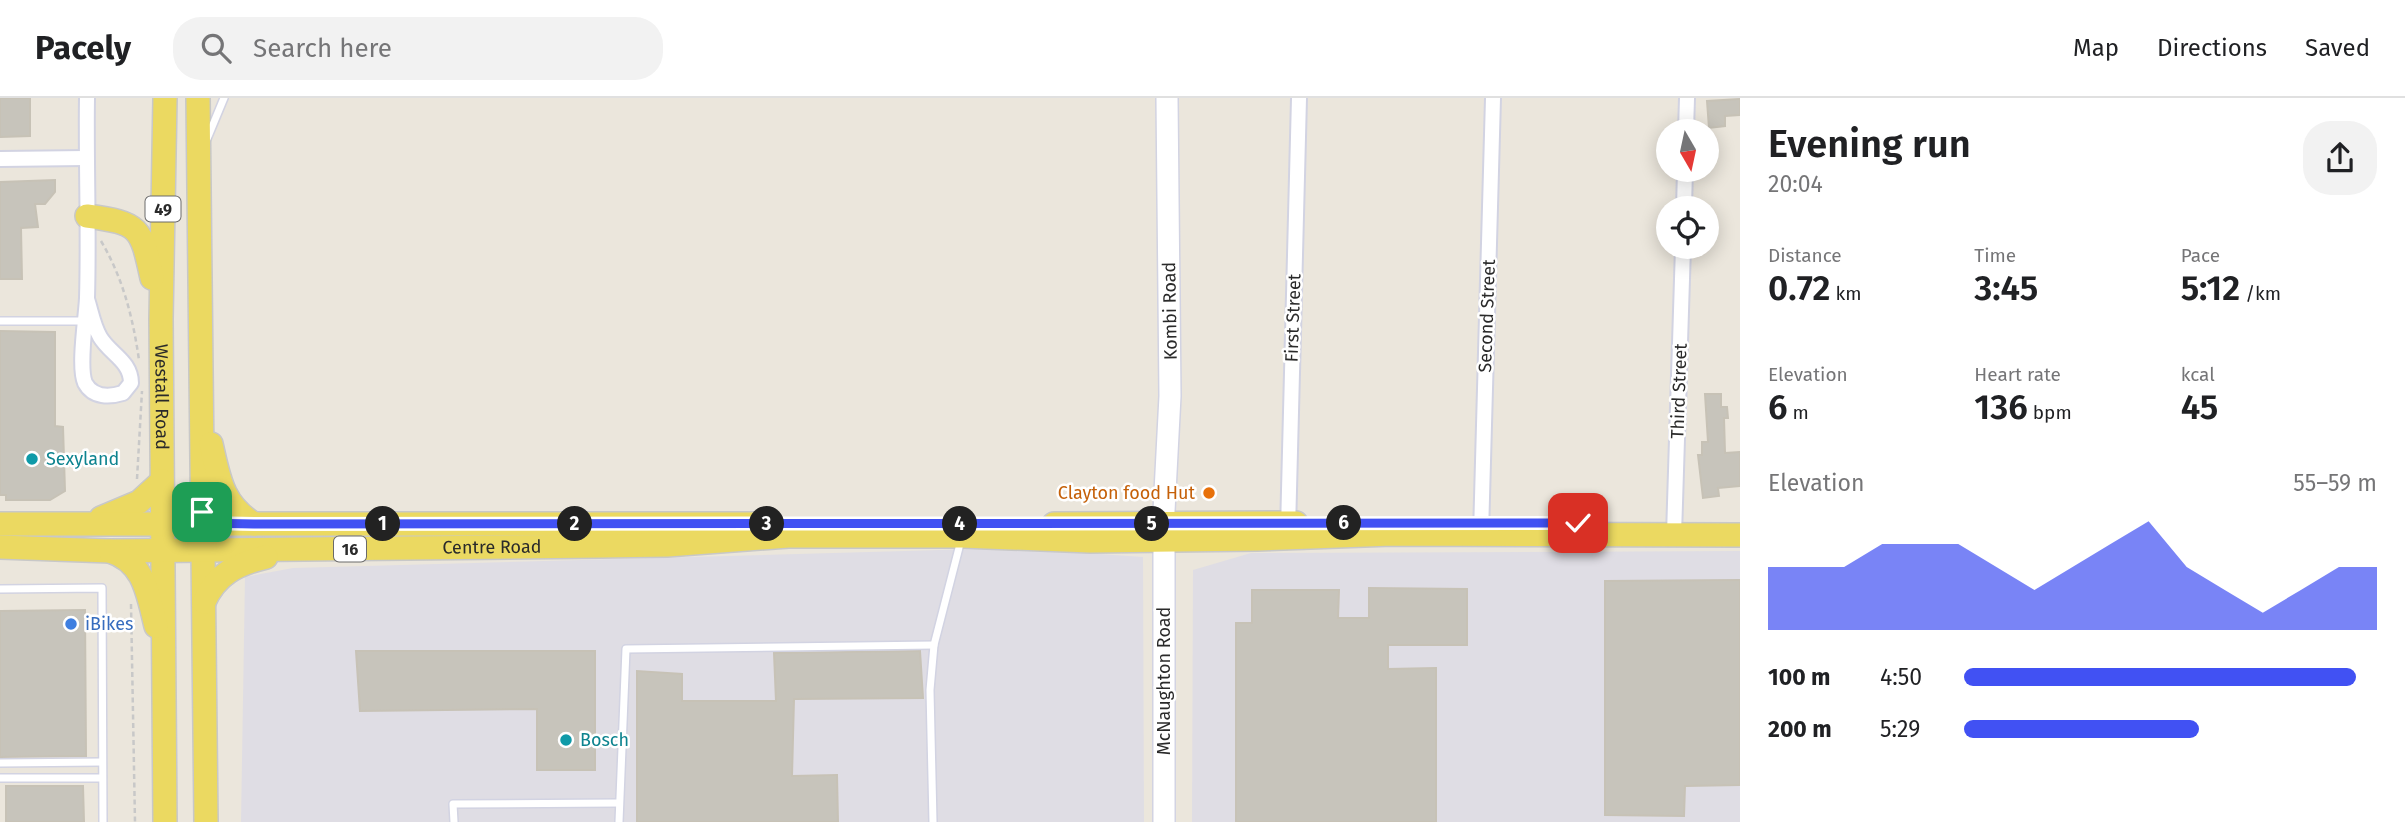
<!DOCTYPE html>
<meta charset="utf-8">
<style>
:root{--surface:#fff;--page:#f2f2f2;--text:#202124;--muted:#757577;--line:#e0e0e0;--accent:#4151f3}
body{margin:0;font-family:"Fira Sans",sans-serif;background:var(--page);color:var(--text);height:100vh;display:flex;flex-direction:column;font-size:26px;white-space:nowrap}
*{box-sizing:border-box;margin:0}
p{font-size:23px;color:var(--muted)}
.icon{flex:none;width:38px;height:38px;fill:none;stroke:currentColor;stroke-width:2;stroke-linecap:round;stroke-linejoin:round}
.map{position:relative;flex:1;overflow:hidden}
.sheet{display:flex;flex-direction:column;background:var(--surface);width:665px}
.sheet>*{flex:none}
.needle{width:46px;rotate:171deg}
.controls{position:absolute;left:1656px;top:21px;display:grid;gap:14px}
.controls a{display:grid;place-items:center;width:63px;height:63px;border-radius:50%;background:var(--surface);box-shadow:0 4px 18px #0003;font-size:35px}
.pin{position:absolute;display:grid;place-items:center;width:60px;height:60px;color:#fff;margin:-30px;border-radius:14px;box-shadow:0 4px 10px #0006}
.km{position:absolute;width:35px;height:35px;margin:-18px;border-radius:50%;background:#222;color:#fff;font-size:19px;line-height:35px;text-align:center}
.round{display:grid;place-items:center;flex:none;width:74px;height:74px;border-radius:28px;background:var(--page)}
.overview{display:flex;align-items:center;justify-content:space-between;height:119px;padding:0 28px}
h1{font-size:38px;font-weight:600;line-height:52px}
.stats{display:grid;grid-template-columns:repeat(3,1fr);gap:10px;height:119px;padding:7px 28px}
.stats div{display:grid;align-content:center}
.stats b{font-size:35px;font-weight:600}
.stats small{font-size:19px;font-weight:400}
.stats p{font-size:19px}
.chart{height:196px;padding:14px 28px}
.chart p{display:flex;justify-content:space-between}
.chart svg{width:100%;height:126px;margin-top:7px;fill:var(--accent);opacity:.7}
ul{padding:0 28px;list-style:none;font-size:23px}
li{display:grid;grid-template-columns:112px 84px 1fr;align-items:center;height:52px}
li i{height:18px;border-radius:9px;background:var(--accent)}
header{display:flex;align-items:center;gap:42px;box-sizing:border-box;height:98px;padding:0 35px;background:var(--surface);border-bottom:2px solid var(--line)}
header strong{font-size:33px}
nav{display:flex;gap:38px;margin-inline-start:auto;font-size:24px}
.search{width:490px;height:63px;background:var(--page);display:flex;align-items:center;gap:18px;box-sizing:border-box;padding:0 24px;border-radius:28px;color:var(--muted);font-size:26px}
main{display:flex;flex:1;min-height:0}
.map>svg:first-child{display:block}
.industrial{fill:#dfdde4}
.building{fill:#c7c4bb;stroke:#c7c2b6;stroke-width:2}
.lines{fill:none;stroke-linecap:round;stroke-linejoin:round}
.service-casing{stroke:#d2d3e2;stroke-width:10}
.minor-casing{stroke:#d2d3e2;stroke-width:18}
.secondary-casing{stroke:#d2d3e2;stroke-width:24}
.primary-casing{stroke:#c8c8c8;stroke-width:26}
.path{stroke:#c8c8c8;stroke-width:2.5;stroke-dasharray:5 3.5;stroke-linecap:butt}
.service{stroke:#fff;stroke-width:7}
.minor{stroke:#fff;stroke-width:14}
.secondary{stroke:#fff;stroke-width:21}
.primary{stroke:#ebd961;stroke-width:23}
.route-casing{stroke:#fff;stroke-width:14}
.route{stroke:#4151f3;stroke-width:9}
.culture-dot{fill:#0f9aa8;stroke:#fff;stroke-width:2.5}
.food-dot{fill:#e8710a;stroke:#fff;stroke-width:2.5}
.shop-dot{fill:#3f7fe0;stroke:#fff;stroke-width:2.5}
.labels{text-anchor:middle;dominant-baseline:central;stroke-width:5;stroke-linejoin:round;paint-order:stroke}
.shield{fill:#fff;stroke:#6a6a6a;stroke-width:2}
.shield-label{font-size:16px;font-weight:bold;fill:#2a2a2a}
.street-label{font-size:18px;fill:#2a2a2a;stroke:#fff}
.culture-label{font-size:18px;fill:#0d838f;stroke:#fff;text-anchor:start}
.food-label{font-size:18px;fill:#c56008;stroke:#fff;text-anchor:end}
.shop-label{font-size:18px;fill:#366cbe;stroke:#fff;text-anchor:start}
</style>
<header>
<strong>Pacely</strong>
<div class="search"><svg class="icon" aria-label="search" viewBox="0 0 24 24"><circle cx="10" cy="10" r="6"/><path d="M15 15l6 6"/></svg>Search here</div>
<nav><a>Map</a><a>Directions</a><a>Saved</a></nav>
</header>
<main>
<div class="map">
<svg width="1740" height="724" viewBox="0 0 1740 724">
<rect width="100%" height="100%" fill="#ebe6dc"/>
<!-- industrial -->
<g class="industrial">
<polygon points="1012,450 1143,459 1144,724 241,724 245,479 293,470"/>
<polygon points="1740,453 1740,724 1192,724 1193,472 1251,455"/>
</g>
<!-- building -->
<g class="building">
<polygon points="0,0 30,0 30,38 0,39"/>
<polygon points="1740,1 1740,17 1725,18 1725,28 1709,30 1707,3"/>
<polygon points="55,82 55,94 45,106 35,106 38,129 21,130 22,181 0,181 0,84"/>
<polygon points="0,233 55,234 55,328 63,329 65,393 50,402 6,402 6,397 0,397"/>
<polygon points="1705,296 1721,296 1721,309 1727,309 1728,320 1724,320 1725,355 1740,354 1740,388 1718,390 1719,398 1703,400 1698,357 1702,357 1702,344 1708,344"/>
<polygon points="1740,482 1740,687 1685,688 1684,718 1605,717 1605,483"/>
<polygon points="1369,490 1467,491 1467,547 1388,547 1388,571 1436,570 1436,724 1236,724 1236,525 1252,525 1252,492 1339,492 1338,520 1369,520"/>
<polygon points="85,512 86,658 0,659 0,513"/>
<polygon points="356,553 595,553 595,672 537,672 537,611 360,613"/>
<polygon points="920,553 923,600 794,601 792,678 837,677 838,724 637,724 637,573 682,576 682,603 776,603 774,555"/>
<polygon points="6,688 83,688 84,724 6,724"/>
</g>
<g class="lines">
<!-- service casing -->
<g class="service-casing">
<g id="service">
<polyline points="207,41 224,0"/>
<polyline points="0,223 85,223"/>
<polyline points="0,491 102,490 103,724"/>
<polyline points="0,665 102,664"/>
<polyline points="0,680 102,680"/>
<polyline points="454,724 453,706 619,705"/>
<polyline points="619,724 626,551 934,547"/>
<polyline points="933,724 930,592 934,547 961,442"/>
</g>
</g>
<!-- minor casing -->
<g class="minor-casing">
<g id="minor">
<path d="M87,0C86,66 89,133 87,200C86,220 78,269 85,285C93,300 110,299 123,295L131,285C131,263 110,256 100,239C93,227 91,213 87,201"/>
<polyline points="1686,33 1687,0"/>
<polyline points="0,61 86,60"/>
<polyline points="1684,110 1685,72"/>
<polyline points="1288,432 1299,0"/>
<polyline points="1481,436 1493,0"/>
<polyline points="1674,437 1683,149"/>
</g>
</g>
<!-- secondary casing -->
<g class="secondary-casing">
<polyline id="secondary" points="1164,724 1164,413 1170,298 1167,0"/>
</g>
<!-- primary casing -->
<g class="primary-casing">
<g id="primary">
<path id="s1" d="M165,0L161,221L165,724"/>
<polyline points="198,0 206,724"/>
<path d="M87,118C140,125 141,129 152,180"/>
<path d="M211,346C219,381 222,406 254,426"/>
<polyline points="101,420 139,404 162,383"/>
<polyline points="0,426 764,426"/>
<polyline points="1054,426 1296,425"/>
<path id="s2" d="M0,449L110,453L600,448L667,447L788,438H962L1090,443L1257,441L1392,436L1740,437"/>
<path d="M110,453C145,464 148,497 156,528"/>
<path d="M204,504C216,476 237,466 266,459"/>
</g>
</g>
<!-- path -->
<g class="path">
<path d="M101,143C123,180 133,220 139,262"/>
<polyline points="137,381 142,293"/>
<polyline points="131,506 135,724"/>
</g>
<!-- service -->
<use href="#service" class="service"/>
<!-- minor -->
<use href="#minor" class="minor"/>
<!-- secondary -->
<use href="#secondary" class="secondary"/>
<!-- primary -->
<use href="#primary" class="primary"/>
</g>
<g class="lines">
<!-- route casing -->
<g class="route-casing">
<polyline id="route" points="202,414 202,425 254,426 1578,425"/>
</g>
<!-- route -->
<use href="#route" class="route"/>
</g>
<!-- markers -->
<g class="culture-dot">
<circle cx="32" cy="361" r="7"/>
<circle cx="566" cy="642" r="7"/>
</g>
<circle class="food-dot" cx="1209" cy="395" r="7"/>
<circle class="shop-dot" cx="71" cy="526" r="7"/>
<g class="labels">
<!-- shield labels -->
<g class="shield">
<rect x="145.5" y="98.5" width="35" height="25" rx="5"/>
<rect x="334" y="438.5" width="32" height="25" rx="5"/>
</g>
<g class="shield-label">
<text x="163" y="111">49</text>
<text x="350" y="451">16</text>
</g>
<!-- street labels -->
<g class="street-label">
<text transform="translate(1170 213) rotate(-91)">Kombi Road</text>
<text transform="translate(1487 218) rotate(-88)">Second Street</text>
<text transform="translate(1293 220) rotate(-88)">First Street</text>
<text transform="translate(1679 293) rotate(-88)">Third Street</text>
<text stroke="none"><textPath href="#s1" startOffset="299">Westall Road</textPath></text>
<text stroke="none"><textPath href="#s2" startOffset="492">Centre Road</textPath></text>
<text transform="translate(1164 583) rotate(-90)">McNaughton Road</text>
</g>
<!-- culture labels -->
<g class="culture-label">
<text x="46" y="361">Sexyland</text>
<text x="580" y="642">Bosch</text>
</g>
<!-- food labels -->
<g class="food-label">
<text x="1195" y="395">Clayton food Hut</text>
</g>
<!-- shop labels -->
<g class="shop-label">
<text x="85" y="526">iBikes</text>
</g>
</g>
</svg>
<div class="controls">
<a><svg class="needle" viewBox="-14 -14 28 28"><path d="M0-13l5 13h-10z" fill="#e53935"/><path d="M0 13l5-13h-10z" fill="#757577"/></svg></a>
<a><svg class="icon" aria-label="locate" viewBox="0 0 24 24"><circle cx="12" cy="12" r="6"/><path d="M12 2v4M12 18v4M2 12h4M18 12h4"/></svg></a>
</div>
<div class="pin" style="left:202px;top:414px;background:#1e9e55"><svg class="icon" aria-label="arrive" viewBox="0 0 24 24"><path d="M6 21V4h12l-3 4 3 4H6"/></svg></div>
<div class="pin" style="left:1578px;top:425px;background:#d93025"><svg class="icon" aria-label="check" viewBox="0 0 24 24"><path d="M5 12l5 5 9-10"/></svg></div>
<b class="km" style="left:383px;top:426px">1</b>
<b class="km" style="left:575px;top:426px">2</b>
<b class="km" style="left:767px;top:426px">3</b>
<b class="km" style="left:960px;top:426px">4</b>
<b class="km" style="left:1152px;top:426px">5</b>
<b class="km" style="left:1344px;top:425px">6</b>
</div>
<section class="sheet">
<div class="overview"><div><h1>Evening run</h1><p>20:04</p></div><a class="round"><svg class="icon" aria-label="share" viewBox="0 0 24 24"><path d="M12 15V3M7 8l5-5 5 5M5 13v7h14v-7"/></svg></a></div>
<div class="stats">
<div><p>Distance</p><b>0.72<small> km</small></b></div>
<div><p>Time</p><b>3:45</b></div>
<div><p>Pace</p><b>5:12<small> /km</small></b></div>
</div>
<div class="stats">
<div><p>Elevation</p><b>6<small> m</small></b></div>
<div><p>Heart rate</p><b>136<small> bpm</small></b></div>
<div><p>kcal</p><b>45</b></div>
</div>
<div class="chart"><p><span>Elevation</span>55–59 m</p>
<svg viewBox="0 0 160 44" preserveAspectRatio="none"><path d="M0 44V22L10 22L20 22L30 14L40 14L50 14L60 22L70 30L80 22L90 14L100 6L110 22L120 30L130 38L140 30L150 22L160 22V44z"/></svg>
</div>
<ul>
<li><b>100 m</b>4:50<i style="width:95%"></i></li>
<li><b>200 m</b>5:29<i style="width:57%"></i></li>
</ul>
</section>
</main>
